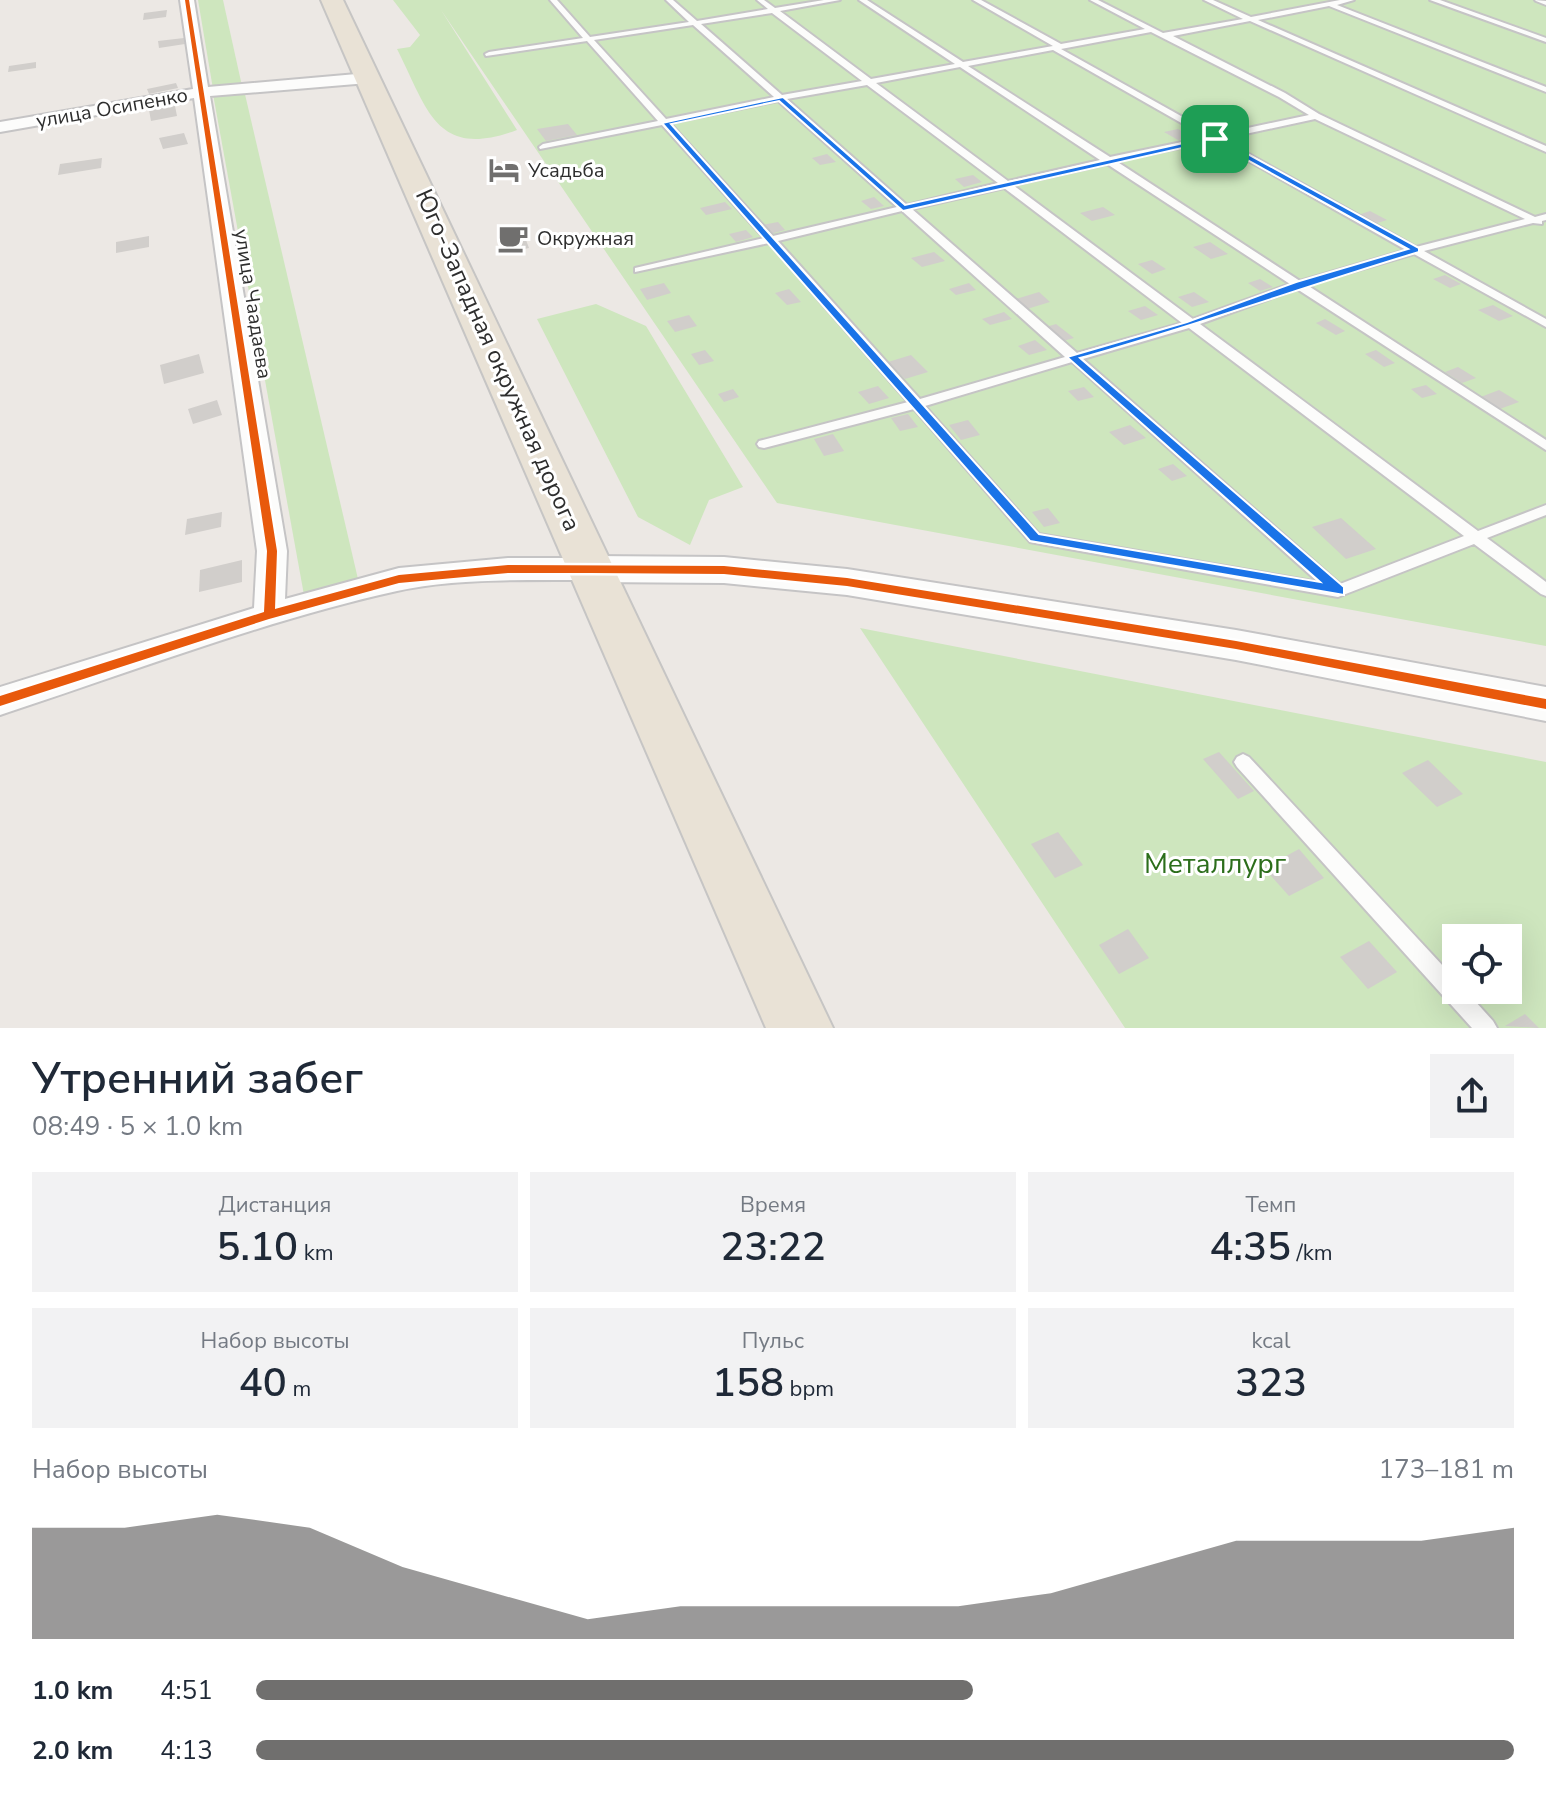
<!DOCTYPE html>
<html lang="ru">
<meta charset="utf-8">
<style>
:root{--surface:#fff;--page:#f2f2f3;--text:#1f2937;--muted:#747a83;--accent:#706f6e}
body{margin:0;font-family:"Nunito Sans",sans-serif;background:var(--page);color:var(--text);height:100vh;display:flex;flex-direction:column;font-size:30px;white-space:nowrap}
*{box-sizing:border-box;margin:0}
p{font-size:26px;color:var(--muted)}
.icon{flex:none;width:44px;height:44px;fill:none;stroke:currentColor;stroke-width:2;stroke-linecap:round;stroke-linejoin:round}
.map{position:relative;height:1028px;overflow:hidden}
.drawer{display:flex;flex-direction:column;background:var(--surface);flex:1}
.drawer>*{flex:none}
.buttons{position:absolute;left:1442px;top:924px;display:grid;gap:16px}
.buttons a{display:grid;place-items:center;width:80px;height:80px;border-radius:0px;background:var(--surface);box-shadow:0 8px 32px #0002;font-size:40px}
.pin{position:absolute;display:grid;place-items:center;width:68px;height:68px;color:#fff;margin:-34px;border-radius:16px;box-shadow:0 4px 12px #0006}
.round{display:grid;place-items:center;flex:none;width:84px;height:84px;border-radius:0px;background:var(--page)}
.head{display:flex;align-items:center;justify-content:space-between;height:136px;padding:0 32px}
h1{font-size:44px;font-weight:600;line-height:60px}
.metrics{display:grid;grid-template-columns:repeat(3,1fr);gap:12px;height:136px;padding:8px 32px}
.metrics div{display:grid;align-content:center;border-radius:0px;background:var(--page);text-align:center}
.metrics b{font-size:40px;font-weight:600}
.metrics small{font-size:22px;font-weight:400}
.metrics p{font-size:22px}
.chart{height:224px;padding:16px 32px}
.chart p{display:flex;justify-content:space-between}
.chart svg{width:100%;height:144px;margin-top:8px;fill:var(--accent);opacity:.7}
ul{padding:0 32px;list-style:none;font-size:26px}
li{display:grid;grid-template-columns:128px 96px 1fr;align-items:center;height:60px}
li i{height:20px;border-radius:10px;background:var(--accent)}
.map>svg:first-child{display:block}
.green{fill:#cee6be;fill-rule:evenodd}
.building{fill:#d1cecb}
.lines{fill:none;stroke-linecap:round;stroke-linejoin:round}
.service-casing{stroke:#c5c4c5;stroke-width:4}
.minor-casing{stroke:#c5c4c5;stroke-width:4}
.tertiary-casing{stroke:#c5c4c5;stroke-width:4}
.trunk-casing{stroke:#c6c5c4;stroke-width:4}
.service{fill:#fcfcfb;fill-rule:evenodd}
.minor{fill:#fcfcfb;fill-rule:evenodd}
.tertiary{fill:#fcfcfb;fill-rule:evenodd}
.trunk{fill:#e9e2d6;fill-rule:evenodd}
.cycleway-casing{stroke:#fff;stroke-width:5}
.cycleway{fill:#e8590c;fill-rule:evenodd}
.route{fill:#1a73e8;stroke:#fff;stroke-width:2;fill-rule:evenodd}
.labels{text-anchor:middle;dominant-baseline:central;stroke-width:6;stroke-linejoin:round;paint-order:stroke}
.far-street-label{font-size:20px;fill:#2e2e2e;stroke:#fff}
.far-poi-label{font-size:20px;fill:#2e2e2e;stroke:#fff;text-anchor:start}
.street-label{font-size:24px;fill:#2e2e2e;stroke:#fff}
.near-park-label{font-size:28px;fill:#2c6e1b;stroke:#fff}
</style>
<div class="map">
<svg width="1546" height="1028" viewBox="0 0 1546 1028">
<rect width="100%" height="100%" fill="#ece8e4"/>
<!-- green -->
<g class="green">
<polygon points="198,0 223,0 242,86 213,89"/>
<path d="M393,0H1546V646L777,503L441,10L517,130C436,160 428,110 397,49L410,47L420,35Z"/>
<polygon points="244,90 358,579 304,595 213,94"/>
<polygon points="596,304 646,326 743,487 709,500 690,545 638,517 537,319"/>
<path d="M860,628L1546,762V1028H1125ZM1456,938H1508V990H1456Z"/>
</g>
<!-- building -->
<g class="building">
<polygon points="167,10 166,17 143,20 144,13"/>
<polygon points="184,38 185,44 159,48 158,41"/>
<polygon points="36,62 36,68 8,72 9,66"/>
<polygon points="176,83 178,88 149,94 147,89"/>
<polygon points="175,106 177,116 151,121 149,110"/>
<polygon points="568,124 577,135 546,141 537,129"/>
<polygon points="1178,129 1192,137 1178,140 1164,132"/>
<polygon points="184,133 188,144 163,149 159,138"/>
<polygon points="827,154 836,162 820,165 812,158"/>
<polygon points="102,158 101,168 58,175 60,164"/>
<polygon points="973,175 982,182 964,187 955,179"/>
<polygon points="874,197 884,206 871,209 861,201"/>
<polygon points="725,202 732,209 706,215 700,208"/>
<polygon points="1103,207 1115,215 1092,221 1080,213"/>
<polygon points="1370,211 1387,220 1374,224 1358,215"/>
<polygon points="778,222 785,230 770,234 762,225"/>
<polygon points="520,224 529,248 507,253 498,228"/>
<polygon points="746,230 753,237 736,242 729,234"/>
<polygon points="149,236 149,247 116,253 116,242"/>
<polygon points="1210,242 1228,254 1211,259 1193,247"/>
<polygon points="934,252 945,261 922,267 911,258"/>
<polygon points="1152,260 1166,269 1152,274 1138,264"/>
<polygon points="1445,275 1461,284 1450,288 1433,279"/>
<polygon points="1260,279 1273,287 1260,291 1248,283"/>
<polygon points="664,283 671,293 647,300 640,289"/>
<polygon points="969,283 976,290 956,295 949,289"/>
<polygon points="789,289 801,302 787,305 775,293"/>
<polygon points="1039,292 1050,302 1027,309 1016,299"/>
<polygon points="1194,292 1209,302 1192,307 1178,297"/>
<polygon points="1493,305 1513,316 1499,321 1478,310"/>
<polygon points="1145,306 1158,315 1141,320 1128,311"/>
<polygon points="1004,312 1012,319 990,325 982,319"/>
<polygon points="689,315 697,326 675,332 667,321"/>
<polygon points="1325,319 1345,331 1336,335 1316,323"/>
<polygon points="1056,324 1074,338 1063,341 1046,327"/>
<polygon points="1035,340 1047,350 1029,355 1018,346"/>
<polygon points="705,350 714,361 699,365 691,354"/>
<polygon points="1376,350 1395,363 1384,367 1365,354"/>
<polygon points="199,354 204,373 164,384 160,365"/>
<polygon points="911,355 928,372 905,379 888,362"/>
<polygon points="1458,367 1476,378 1462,383 1445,372"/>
<polygon points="1426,385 1437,394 1422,398 1411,389"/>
<polygon points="878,386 889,398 869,404 858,392"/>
<polygon points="1084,387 1094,397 1078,401 1068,391"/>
<polygon points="733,389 739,397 724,402 718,394"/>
<polygon points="1499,390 1519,402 1497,410 1478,398"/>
<polygon points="217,400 222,415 193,424 188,409"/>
<polygon points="908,414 918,427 900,431 891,418"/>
<polygon points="968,420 980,435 961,440 949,425"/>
<polygon points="1130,425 1146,438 1124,445 1109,432"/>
<polygon points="833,434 844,451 824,456 814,439"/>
<polygon points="1173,464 1187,476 1172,481 1158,469"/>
<polygon points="1048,508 1060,523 1044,527 1032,512"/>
<polygon points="222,512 221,527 185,535 187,519"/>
<polygon points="1341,518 1376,549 1346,559 1312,527"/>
<polygon points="242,560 242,582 199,592 200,570"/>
<polygon points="1219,752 1254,791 1238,799 1203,759"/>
<polygon points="1428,760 1463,794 1437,807 1402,773"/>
<polygon points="1058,832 1083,865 1055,878 1031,844"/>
<polygon points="1299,849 1324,878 1289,896 1264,868"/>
<polygon points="1128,929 1149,958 1119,974 1099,945"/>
<polygon points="1369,941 1397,972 1368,989 1340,957"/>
<polygon points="1525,1014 1539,1028 1505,1026"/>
</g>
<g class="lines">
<!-- service casing -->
<g class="service-casing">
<g id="service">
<path d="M550,0H557L590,37L689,22L666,0H673L697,21L768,9L757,0H764L775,8L824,0H840L780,11L871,79L955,64L859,0H867L963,62L1053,46L973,0H981L1061,44L1145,29L1090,0H1098L1163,33L1243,19L1204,0H1213L1251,17L1340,0H1354L1337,5L1546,87V92L1329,6L1258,20L1546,146V152L1250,21L1173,36L1285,93L1319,114L1535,217L1546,214V220L1542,221V224L1533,223L1424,251L1546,319V327L1414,254L1307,285L1546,440V450L1297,289L1200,324L1478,531L1546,505V515L1487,538L1546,582V596L1541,594L1474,544L1338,597L1035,543L1030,542L914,409L764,448L759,447L757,444L759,441L908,402L769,243L635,272V268L764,238L662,125L540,149L539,147L543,144L658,121L587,41L486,56L485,54L489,52L583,38ZM772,13L862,81L782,95L701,24ZM693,25L774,97L666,119L594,40ZM1151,32L1279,97L1309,115L1215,135L1061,49ZM1053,50L1206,137L1110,157L968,66ZM960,67L1100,160L1008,181L876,83ZM867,85L998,183L907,205L787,99ZM778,101L897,207L773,236L670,123ZM1315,119L1525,219L1416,247L1222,139ZM1213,141L1406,250L1300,281L1116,161ZM1107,164L1290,284L1193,319L1013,185ZM1004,188L1182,323L1077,353L912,209ZM902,211L1065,357L920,399L778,241ZM1189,328L1464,536L1340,584L1083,359ZM1072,362L1318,582L1039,534L925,406Z"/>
<polygon points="1430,0 1440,0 1546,38 1546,42"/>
<polygon points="1535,0 1546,1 1546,5 1536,1"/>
<polygon points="1243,754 1249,757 1456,980 1456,990 1465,990 1493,1021 1497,1028 1472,1028 1237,767 1234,762 1237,757"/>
</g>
</g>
<!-- minor casing -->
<g class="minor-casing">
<path id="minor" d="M180,0H194L208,87L368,73L376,78L368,83L210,96L287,551L285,599L399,568L508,558H592L602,561L607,569L602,577L592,580C532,580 455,578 397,591C266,620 128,673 0,715V687L254,608L257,551L194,98L0,132V122L193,89Z"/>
</g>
<!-- tertiary casing -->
<g class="tertiary-casing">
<polygon id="tertiary" points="592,556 724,557 847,569 1236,630 1546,687 1546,721 1236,660 847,595 724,583 592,582 579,578 574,569 579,560"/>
</g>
<!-- trunk casing -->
<g class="trunk-casing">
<polygon id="trunk" points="321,0 343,0 833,1028 766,1028"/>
</g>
<!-- service -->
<use href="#service" class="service"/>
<!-- minor -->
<use href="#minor" class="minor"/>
<!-- tertiary -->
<use href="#tertiary" class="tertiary"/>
<!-- trunk -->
<use href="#trunk" class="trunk"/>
<!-- cycleway casing -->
<g class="cycleway-casing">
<polygon id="cycleway" points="185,0 189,0 277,551 275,609 399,575 508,565 724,566 847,578 1236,641 1546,699 1546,709 1236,649 847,586 724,574 592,573 508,573 399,583 269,619 0,706 0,696 264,612 267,551"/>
</g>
<!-- cycleway -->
<use href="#cycleway" class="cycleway"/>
</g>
<!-- route -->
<path class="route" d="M783,97L905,205L1215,136L1419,248V252C1306,286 1195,326 1080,358L1344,587V595L1030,541L662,123ZM779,101L903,211L1213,141L1408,249L1296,282L1187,322L1067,357L1320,582L1039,534L671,124Z"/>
<!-- icons -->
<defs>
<g id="hotel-bare" transform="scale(2.4)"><path d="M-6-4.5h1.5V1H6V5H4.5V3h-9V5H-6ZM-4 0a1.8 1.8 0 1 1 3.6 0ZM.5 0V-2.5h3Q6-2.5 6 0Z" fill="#706f6e" stroke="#fff" stroke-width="2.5" paint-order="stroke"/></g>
<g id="cafe-bare" transform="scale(2.4)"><path d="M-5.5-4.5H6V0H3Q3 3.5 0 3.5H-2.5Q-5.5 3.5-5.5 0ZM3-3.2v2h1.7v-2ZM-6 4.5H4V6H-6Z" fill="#706f6e" stroke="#fff" stroke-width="2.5" paint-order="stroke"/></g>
</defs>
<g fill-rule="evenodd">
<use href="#hotel-bare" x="504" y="170"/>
<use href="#cafe-bare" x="513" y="238"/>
</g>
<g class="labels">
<!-- far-street labels -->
<g class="far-street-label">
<text transform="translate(112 108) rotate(-10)">улица Осипенко</text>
<text transform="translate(253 304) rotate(81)">улица Чаадаева</text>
</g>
<!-- far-poi labels -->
<g class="far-poi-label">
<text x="528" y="170">Усадьба</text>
<text x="537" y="238">Окружная</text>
</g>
<!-- street labels -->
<g class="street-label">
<text transform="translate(498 360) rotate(66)">Юго-Западная окружная дорога</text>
</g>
<!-- near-park labels -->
<g class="near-park-label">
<text x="1215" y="864">Металлург</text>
</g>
</g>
</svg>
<div class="buttons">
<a><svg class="icon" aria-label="locate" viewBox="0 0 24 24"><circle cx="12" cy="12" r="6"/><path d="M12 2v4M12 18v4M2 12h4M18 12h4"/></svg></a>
</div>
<div class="pin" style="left:1215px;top:139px;background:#1e9e55"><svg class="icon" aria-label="arrive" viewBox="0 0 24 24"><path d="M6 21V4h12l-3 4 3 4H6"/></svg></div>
</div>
<section class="drawer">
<div class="head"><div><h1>Утренний забег</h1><p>08:49 · 5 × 1.0 km</p></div><a class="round"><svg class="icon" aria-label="share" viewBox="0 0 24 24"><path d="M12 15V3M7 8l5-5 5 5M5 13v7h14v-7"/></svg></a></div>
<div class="metrics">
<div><p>Дистанция</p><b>5.10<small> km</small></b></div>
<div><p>Время</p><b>23:22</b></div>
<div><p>Темп</p><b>4:35<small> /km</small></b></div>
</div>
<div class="metrics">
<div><p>Набор высоты</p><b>40<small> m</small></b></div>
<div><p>Пульс</p><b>158<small> bpm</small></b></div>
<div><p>kcal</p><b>323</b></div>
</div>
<div class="chart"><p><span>Набор высоты</span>173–181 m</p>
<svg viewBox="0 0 160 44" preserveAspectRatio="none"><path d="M0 44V10L10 10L20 6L30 10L40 22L50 30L60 38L70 34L80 34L90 34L100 34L110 30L120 22L130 14L140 14L150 14L160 10V44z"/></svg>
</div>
<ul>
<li><b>1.0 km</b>4:51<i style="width:57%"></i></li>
<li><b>2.0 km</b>4:13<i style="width:100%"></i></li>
</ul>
</section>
